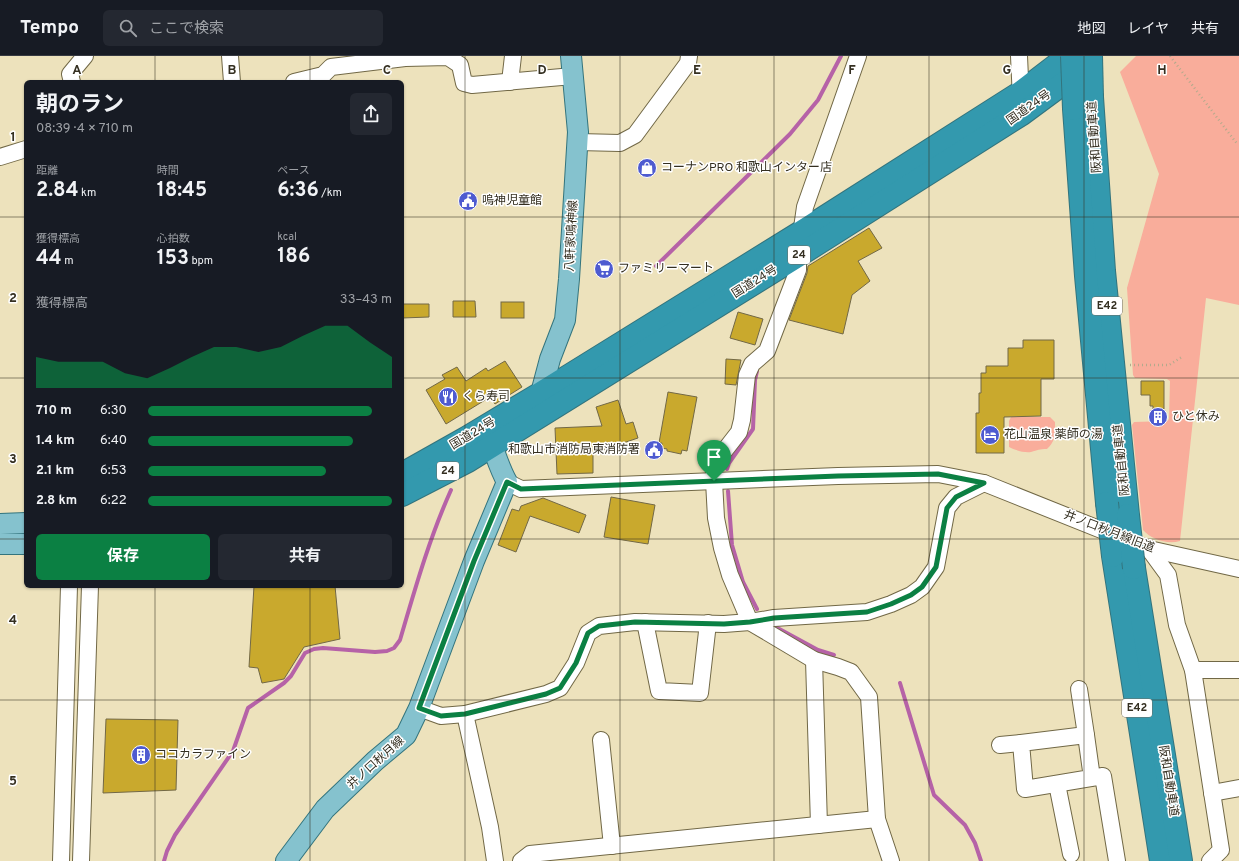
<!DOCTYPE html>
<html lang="ja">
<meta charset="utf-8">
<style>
:root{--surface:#171b24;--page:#242831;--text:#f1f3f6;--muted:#9ea1a6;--line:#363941;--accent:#0b8043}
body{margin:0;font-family:Overpass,"Noto Sans JP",sans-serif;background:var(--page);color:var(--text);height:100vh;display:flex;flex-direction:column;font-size:15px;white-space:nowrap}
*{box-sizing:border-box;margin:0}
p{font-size:13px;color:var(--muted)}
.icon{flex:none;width:22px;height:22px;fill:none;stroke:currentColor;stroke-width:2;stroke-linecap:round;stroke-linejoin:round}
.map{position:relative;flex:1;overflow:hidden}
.side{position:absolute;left:24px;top:24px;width:380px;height:508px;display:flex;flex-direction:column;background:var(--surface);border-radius:6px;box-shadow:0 1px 3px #0004}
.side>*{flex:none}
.pin{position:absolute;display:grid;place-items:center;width:34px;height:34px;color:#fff;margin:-41px -17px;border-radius:50% 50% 50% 0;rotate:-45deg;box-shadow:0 0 4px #0007}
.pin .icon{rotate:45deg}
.round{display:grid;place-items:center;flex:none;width:42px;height:42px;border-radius:6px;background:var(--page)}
.overview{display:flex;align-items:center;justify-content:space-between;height:68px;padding:0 12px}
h1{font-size:22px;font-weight:700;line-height:30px}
.stats{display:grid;grid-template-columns:repeat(3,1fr);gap:6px;height:68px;padding:4px 12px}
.stats div{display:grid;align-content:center}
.stats b{font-size:20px;font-weight:700}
.stats small{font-size:11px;font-weight:400}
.stats p{font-size:11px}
.chart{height:112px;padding:8px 12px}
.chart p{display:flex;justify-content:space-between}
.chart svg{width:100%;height:72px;margin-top:4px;fill:var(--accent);opacity:.7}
.primary-button{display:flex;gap:8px;margin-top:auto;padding:8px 12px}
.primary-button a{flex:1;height:46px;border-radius:6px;background:var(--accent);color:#fff;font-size:16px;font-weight:700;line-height:46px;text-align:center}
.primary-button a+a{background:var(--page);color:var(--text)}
ul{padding:0 12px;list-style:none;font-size:13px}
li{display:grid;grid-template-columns:64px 48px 1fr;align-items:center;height:30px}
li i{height:10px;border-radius:5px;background:var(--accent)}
header{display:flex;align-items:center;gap:24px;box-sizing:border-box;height:56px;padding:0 20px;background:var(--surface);border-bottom:1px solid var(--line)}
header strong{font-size:19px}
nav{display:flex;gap:22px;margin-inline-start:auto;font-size:14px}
.search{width:280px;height:36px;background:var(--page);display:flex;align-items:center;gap:10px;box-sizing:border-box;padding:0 14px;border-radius:6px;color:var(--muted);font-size:15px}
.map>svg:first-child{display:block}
.green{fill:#f9ad9b}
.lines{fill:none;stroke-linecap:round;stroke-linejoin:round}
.stream{stroke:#b662a7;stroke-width:4}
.building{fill:#c9a92d;stroke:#726846}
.minor-casing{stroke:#716846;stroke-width:18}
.major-casing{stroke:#33747d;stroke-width:22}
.highway-casing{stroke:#33747d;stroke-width:24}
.path{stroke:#b3aa8c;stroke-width:2.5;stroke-dasharray:1 3;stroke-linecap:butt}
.minor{stroke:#fff;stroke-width:16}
.major{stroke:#85c2ce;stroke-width:20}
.highway{stroke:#3399ae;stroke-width:22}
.highway-bridge-casing{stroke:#33747d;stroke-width:24;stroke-linecap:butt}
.highway-bridge{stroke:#3399ae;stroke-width:22}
.route-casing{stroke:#fff;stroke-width:8}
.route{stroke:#0b8043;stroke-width:5}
.grid{fill:none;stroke:#342f21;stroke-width:1;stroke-opacity:0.55}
.labels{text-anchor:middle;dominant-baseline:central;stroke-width:3;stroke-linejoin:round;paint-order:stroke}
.shield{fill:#fff;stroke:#716d64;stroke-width:1}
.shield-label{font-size:11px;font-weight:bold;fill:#342f21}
.street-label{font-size:12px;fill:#342f21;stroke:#fff}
.poi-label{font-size:12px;fill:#342f21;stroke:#fff;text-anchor:start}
.grid-label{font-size:13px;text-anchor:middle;font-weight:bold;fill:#342f21;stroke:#fff;stroke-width:3;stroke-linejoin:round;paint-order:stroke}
</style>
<header>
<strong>Tempo</strong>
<div class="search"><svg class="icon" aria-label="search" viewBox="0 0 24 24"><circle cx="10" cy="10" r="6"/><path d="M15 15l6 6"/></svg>ここで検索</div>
<nav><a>地図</a><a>レイヤ</a><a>共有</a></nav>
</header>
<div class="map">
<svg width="1239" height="805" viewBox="0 0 1239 805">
<rect width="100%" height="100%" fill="#ede2bc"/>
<!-- green -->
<g class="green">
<path d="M1136,0H1239V249L1206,242L1180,485C1167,489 1151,483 1143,474L1132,369L1134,366L1167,365L1169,363L1170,325L1167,323L1135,322L1133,319L1127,232L1159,118L1120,16Z"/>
<path d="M1011,361H1050L1055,366C1055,377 1056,385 1047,393C1039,393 1038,394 1031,396C1024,397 1015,394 1009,391V365Z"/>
</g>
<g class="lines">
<!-- stream -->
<g class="stream">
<polyline points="656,210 790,78 818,44 841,0"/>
<polyline points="727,413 729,407 753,373 755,324 757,315"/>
<polyline points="728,435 732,489 743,526 757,553"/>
<polyline points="772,569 818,594 834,599"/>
<polyline points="900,627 934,739 965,769 975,787 981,805"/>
<path d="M164,805L167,795L175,779L233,695L248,652L284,627L291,620L305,597L314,593L323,592L375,596L387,595L394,592L400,584C415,533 429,483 451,434"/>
</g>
</g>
<!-- building -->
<g class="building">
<polygon points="869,172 882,192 858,205 870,225 852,239 843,278 789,264 807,217 808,210"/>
<polygon points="453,245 475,245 476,261 453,261"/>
<rect x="501" y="246" width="23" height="16"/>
<polygon points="402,248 429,248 429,261 402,262"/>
<polygon points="738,256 763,263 755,289 730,282"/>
<polygon points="1023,284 1054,284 1054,323 1041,323 1041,360 1004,361 1004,397 976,397 976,357 979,357 979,337 981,337 981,317 986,317 986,310 1008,310 1008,292 1023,292"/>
<polygon points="726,303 741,304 736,329 725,328"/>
<polygon points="505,305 522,331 495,348 490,341 446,368 426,334 445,323 442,319 457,311 466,325 486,312 488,315"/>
<polygon points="1141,325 1164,325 1164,353 1153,353 1153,350 1150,350 1150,339 1141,339"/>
<polygon points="668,336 697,341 687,395 682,394 681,398 667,395 667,393 661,392 662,387 659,387"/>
<polygon points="618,344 626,368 633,366 638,382 593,397 593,417 557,418 555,372 602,370 596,351"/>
<polygon points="611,441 655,449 648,488 604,481"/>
<polygon points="543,442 586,459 579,477 530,460 516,496 498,489 512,453 519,455 521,450"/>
<polygon points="254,530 335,530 340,583 304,591 284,623 262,627 258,612 249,611"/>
<polygon points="106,663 178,664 176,734 103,737"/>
</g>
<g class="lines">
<!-- minor casing -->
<g class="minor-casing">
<g id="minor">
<polyline points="230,0 232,26"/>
<polyline points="858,0 805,151 798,200 798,214 767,295 752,308 747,319 742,364 739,376 718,403 714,412 714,425 716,462 722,492 730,519 750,566 814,604 838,611 851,616 869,641 877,763 891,805"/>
<polyline points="1019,0 1021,44"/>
<polyline points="72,26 70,18 85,0"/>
<polyline points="294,26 323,19 331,11 405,2 448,1 460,9 464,27 472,29 573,20"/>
<polyline points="510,26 513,0"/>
<polyline points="578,86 620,87 635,79 688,7 689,0"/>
<polyline points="0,101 26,93"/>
<polyline points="507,426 521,433 838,420 938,418 984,427 1149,493 1239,513"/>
<polyline points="1149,493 1168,519 1177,569 1193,614 1221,794 1210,805"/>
<polyline points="645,566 659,635 700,637 708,567"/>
<polyline points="814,604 819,769"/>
<polyline points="1193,614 1239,614"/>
<polyline points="1079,633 1086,679"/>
<polyline points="419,652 441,660 465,658 546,638 560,632 576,607 588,577 599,570 635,566 724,568 750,566 774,562 867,556 891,548 911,539 922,531 936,511 947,452 956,441 984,427"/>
<polyline points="465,658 490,771 495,805"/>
<polyline points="601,684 612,790"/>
<polyline points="1000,689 1021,687"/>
<polyline points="1092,722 1086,679 1021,687 1025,733 1103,720 1117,805"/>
<polyline points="1057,728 1071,798"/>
<polyline points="1212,737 1239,732"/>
<polyline points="61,805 69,530"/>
<polyline points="81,805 90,530"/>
<polyline points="521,805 530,798 877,763"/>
</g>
</g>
<!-- major casing -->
<g class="major-casing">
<g id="major">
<polyline points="546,346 541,337 550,303 565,264 569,223 578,76 571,0"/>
<polyline points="0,468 26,467"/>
<polyline points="0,488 26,488"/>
<path d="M286,805L325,753L375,705L406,679L419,652L474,505L507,426C498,410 494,392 486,376"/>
</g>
</g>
<!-- highway casing -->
<g class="highway-casing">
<g id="highway">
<polyline points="1092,41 1104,215 1128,459"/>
<polyline points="1074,53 1086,220 1107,447"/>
<polyline points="402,418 466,382 541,337 801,176 1021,36 1068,0"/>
<polyline points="402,439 468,405 798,200 1022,58 1087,10"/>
<polyline points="1113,500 1161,805"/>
<polyline points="1134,512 1181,805"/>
</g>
</g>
<!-- path -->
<g class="path">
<polyline points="1170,0 1238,89"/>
<polyline points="1130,309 1169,309 1182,301"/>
</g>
<!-- minor -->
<use href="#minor" class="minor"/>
<!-- major -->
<use href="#major" class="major"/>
<!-- highway -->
<use href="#highway" class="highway"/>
<!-- highway-bridge casing -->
<g class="highway-bridge-casing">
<g id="highway-bridge">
<polyline points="1072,0 1074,53"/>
<polyline points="1091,0 1092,41"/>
<polyline points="1107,447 1113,500"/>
<polyline points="1128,459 1134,512"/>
</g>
</g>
<!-- highway-bridge -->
<use href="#highway-bridge" class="highway-bridge"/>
</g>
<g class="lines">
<!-- route casing -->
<g class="route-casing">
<polygon id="route" points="938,418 984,427 956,441 947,452 936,511 922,531 911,539 891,548 867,556 774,562 750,566 724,568 635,566 599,570 588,577 576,607 560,632 546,638 465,658 441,660 419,652 474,505 507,426 521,433 838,420"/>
</g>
<!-- route -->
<use href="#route" class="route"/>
</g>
<!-- grid -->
<path class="grid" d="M155,0V26M310,0V26M465,0V805M620,0V805M774,0V805M929,0V805M1084,0V805M0,161H26M402,161H1239M0,322H26M402,322H1239M0,483H26M402,483H1239M155,530V805M310,530V805M0,644H1239"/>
<!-- icons -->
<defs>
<g id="shop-disc" transform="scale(1)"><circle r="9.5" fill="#4e5bd0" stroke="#fff"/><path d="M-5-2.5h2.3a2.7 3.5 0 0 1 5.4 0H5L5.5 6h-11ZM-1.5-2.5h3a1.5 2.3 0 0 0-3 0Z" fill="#fff"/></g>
<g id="civic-disc" transform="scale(1)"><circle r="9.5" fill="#4e5bd0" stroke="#fff"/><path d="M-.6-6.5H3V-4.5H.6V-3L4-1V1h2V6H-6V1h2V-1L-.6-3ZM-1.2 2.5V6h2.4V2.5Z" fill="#fff"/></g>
<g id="supermarket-disc" transform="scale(1)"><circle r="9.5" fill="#4e5bd0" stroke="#fff"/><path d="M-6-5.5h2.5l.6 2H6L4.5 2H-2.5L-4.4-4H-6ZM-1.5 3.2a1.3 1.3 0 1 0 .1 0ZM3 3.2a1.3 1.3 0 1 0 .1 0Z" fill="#fff"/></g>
<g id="restaurant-disc" transform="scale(1)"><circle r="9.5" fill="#4e5bd0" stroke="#fff"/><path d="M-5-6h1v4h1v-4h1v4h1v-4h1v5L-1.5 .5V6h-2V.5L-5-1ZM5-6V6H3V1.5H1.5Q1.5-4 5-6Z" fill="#fff"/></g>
<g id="building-disc" transform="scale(1)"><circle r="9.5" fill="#4e5bd0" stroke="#fff"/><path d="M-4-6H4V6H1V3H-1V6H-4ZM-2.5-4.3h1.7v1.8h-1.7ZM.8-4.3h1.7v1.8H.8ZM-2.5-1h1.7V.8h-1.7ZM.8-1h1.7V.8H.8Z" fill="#fff"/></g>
<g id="hotel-disc" transform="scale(1)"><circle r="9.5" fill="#4e5bd0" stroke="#fff"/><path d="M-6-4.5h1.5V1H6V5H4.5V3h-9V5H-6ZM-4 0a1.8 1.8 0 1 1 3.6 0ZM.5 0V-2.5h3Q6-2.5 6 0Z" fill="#fff"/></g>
</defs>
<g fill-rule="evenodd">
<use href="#shop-disc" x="647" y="112"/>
<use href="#civic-disc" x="468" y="145"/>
<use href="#supermarket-disc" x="604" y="213"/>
<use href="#restaurant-disc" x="448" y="341"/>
<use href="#building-disc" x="1158" y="361"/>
<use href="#hotel-disc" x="990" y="379"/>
<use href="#civic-disc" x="654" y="394"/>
<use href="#building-disc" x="141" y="699"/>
</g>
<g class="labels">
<!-- shield labels -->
<g class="shield">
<rect x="788" y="190" width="22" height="18" rx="3"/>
<rect x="1092" y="241" width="30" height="18" rx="3"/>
<rect x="437" y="406" width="22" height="18" rx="3"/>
<rect x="1122" y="643" width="30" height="18" rx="3"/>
</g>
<g class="shield-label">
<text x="799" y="199">24</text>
<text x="1107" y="250">E42</text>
<text x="448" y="415">24</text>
<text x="1137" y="652">E42</text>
</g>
<!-- street labels -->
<g class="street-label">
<text transform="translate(1029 52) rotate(-35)">国道24号</text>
<text transform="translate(1095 81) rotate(-94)">阪和自動車道</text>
<text transform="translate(572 180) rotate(-87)">八軒家鳴神線</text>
<text transform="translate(755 226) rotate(-32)">国道24号</text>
<text transform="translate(473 378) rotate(-31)">国道24号</text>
<text transform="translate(1122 404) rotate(-96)">阪和自動車道</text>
<text transform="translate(1109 476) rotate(21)">井ノ口秋月線旧道</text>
<text transform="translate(376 707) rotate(-42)">井ノ口秋月線</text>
<text transform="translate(1168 725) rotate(81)">阪和自動車道</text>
</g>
<!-- poi labels -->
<g class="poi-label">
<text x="661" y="112">コーナンPRO 和歌山インター店</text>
<text x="482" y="145">嗚神児童館</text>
<text x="618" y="213">ファミリーマート</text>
<text x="462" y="341">くら寿司</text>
<text x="1172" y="361">ひと休み</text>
<text x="1004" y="379">花山温泉 薬師の湯</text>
<text x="640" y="394" text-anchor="end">和歌山市消防局東消防署</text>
<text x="155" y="699">ココカラファイン</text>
</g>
</g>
<g class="grid-label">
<text x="77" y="18">A</text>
<text x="232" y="18">B</text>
<text x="387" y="18">C</text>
<text x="542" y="18">D</text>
<text x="697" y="18">E</text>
<text x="852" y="18">F</text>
<text x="1007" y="18">G</text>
<text x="1162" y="18">H</text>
<text x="13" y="85">1</text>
<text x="13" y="246">2</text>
<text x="13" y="407">3</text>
<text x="13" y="568">4</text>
<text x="13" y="729">5</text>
</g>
</svg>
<div class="pin" style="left:714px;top:425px;background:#1e9e55"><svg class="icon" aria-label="arrive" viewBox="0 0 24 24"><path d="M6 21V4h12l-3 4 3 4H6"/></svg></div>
<section class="side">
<div class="overview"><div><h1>朝のラン</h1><p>08:39 · 4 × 710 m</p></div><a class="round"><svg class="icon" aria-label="share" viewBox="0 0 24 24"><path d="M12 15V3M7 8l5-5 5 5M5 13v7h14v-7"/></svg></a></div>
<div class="stats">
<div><p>距離</p><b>2.84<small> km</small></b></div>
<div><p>時間</p><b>18:45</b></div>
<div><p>ペース</p><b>6:36<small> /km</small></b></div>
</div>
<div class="stats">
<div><p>獲得標高</p><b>44<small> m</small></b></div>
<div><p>心拍数</p><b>153<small> bpm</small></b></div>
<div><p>kcal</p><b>186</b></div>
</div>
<div class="chart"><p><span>獲得標高</span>33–43 m</p>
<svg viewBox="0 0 160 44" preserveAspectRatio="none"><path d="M0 44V25L10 28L20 28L30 28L40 35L50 38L60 32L70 25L80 19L90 19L100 22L110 19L120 12L130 6L140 6L150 16L160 25V44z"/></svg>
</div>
<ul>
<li><b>710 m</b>6:30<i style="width:92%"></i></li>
<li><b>1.4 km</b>6:40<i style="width:84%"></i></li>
<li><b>2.1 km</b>6:53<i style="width:73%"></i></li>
<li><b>2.8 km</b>6:22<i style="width:100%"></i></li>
</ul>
<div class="primary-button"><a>保存</a><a>共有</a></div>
</section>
</div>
